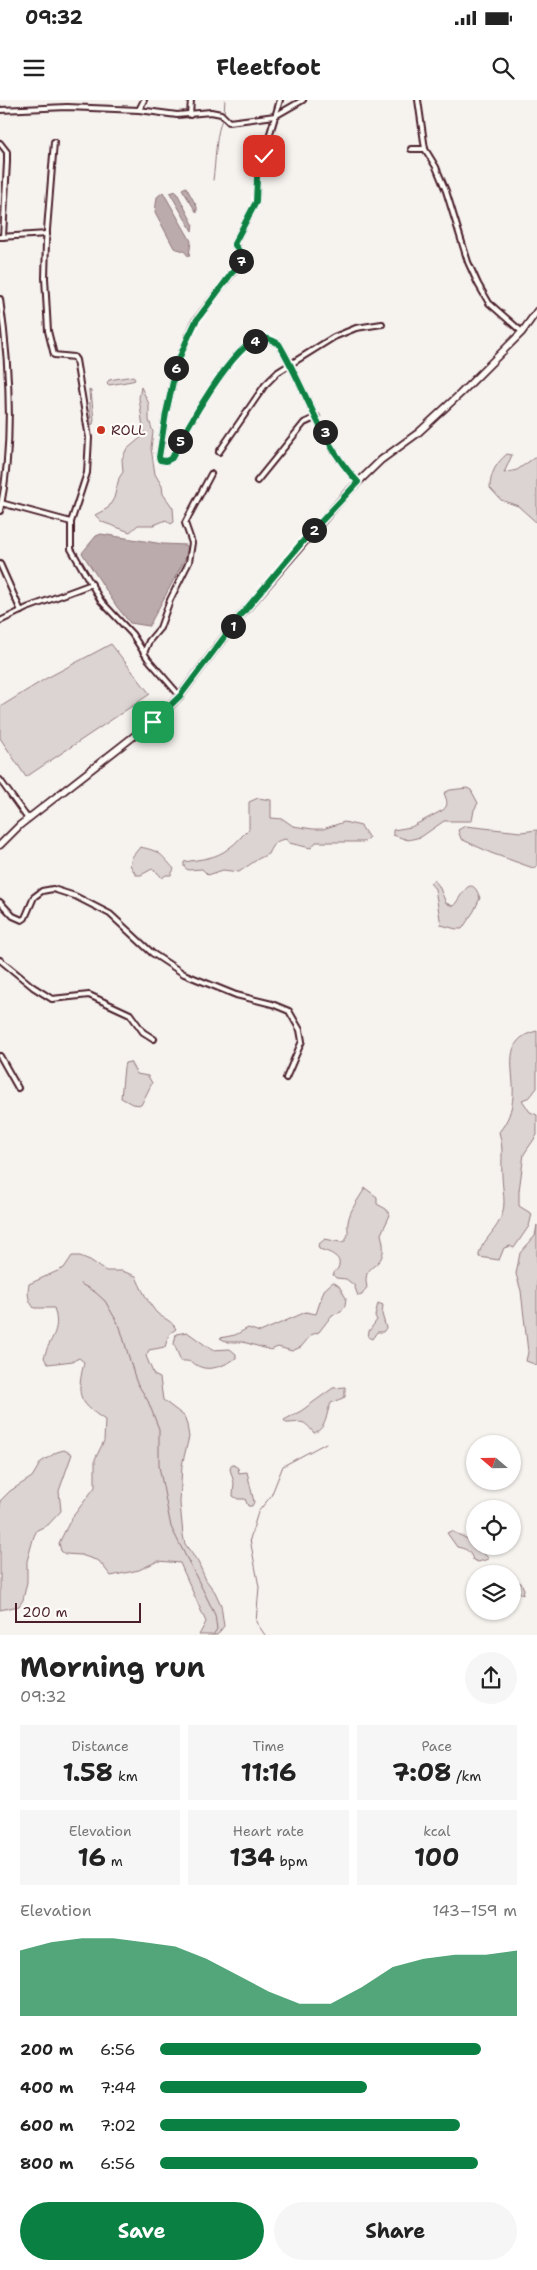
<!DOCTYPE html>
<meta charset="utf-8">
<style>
:root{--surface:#fff;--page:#f6f6f6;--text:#222;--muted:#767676;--accent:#0b8043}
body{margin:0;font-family:"Shantell Sans",sans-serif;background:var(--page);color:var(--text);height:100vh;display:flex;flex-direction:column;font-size:19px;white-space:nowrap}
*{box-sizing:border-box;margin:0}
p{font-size:16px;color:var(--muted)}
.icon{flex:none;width:28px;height:28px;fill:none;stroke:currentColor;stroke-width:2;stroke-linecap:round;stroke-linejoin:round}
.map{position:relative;height:1535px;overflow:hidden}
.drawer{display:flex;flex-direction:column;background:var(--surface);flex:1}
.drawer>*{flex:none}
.needle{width:32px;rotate:290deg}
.fabs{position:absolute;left:466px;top:1335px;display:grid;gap:10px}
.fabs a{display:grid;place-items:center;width:55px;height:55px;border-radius:50%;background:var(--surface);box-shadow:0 1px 4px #0004;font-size:25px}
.scale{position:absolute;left:15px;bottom:12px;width:126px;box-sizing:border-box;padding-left:5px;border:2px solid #4a1f2b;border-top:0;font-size:14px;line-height:18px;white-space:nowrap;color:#4a1f2b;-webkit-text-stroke:4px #fdfcf7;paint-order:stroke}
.pin{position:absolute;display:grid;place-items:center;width:42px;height:42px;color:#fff;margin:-21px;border-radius:10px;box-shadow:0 2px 8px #0006}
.km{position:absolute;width:25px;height:25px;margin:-12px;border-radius:50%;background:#222;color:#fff;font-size:14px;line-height:25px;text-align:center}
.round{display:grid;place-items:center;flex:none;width:52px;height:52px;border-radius:26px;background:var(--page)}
.overview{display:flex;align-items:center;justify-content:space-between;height:85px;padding:0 20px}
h1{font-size:28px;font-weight:700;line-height:38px}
.metrics{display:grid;grid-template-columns:repeat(3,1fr);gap:8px;height:85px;padding:5px 20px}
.metrics div{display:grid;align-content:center;border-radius:0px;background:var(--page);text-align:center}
.metrics b{font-size:25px;font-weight:700}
.metrics small{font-size:14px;font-weight:400}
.metrics p{font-size:14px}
.chart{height:140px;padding:10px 20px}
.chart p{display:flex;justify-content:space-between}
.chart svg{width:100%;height:90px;margin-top:5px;fill:var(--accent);opacity:.7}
.cta{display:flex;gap:10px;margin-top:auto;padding:10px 20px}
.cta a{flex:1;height:58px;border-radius:30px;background:var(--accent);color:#fff;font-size:20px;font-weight:700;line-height:58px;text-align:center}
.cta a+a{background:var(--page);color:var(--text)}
ul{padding:0 20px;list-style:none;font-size:16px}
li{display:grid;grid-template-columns:80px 60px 1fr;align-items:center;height:38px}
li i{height:12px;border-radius:6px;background:var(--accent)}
.status{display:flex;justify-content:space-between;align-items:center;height:35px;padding:0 25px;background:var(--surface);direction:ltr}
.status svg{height:14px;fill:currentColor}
header{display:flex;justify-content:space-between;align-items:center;height:65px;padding:0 20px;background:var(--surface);font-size:22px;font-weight:700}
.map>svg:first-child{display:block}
.green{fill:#dcd4d2;stroke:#937a7e}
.water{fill:#bbabac;stroke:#8e7378}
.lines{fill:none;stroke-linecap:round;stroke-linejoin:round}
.stream{stroke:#8e7378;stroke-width:1}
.minor-casing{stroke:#4a1f2b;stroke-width:8}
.secondary-casing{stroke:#4a1f2b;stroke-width:9}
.minor{stroke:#fdfcf7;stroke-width:4}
.secondary{stroke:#fdfcf7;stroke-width:5.5}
.route-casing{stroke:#fff;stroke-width:10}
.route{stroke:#0b8043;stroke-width:6}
.poi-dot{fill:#c8321e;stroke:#fdfcf7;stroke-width:2}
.labels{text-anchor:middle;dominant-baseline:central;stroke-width:4.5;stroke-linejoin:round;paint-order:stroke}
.poi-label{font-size:14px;fill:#4a1f2b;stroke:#fdfcf7;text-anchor:start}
</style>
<div class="status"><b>09:32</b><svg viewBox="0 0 49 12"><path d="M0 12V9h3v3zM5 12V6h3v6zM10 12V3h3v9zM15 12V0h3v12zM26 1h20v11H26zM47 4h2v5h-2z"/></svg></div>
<header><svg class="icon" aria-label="menu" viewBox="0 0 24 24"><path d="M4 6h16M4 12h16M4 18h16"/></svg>Fleetfoot<svg class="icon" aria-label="search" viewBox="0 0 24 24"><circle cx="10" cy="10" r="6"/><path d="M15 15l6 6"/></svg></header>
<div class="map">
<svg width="537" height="1535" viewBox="0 0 537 1535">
<rect width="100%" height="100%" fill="#f6f3ef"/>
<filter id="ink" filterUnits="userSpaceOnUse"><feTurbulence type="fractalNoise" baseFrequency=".02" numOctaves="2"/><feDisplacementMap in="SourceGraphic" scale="10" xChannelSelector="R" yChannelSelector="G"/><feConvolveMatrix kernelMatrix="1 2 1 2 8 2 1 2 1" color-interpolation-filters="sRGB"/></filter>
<g filter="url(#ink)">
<!-- green -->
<g class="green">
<polygon points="133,276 135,280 132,281 109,285 107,283 109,280"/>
<polygon points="141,287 149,304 149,320 153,332 151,348 155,374 162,386 163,394 173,408 174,422 171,424 166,420 154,425 138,425 130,432 102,422 95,415 108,408 114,398 119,378 123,372 122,359 126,350 144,335 139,298"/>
<polygon points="89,290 91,291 94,320 93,324 91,325"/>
<path d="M507,354L512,355L504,373L517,370L534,358H537V423L518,406L501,400L490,388C490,374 496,363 507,354Z"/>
<polygon points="111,544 150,594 26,677 0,638 0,607 45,579"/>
<path d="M467,688L471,690L478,703L474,710L472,721H444L421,737L408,740L393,735V730L411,727L443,710C449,705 447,701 444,693L450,690Z"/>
<path d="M258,698L271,700V718L283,719L293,726L313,729H323L344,722L361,726L369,738L363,742H316L311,748L289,743L286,739C276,740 272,745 268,754L258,759L239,772L223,770L208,775L202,769L188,770L184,767V762C200,759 216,759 229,748C237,743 242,735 249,729V702Z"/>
<polygon points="465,726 521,732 537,730 537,766 533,768 491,753 461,739 458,730"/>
<path d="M140,747C160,751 161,754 174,769L171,775H166L162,778L158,773L152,769L141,775H136L130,765L132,757Z"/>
<path d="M434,780L439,786L446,803L453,806C460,801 470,769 480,798L474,811L462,829H456L441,825L435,789L430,783Z"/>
<path d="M537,931V988L530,997L522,1000L530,1012L537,1015V1035L524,1054L519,1091V1106L532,1114L529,1126L514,1148L510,1146L504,1148L499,1160L479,1157C478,1145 497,1130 501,1117C507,1104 502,1089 502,1075C501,1058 504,1050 499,1032C508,1021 512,1010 513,996C515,970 500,939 537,931Z"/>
<polygon points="130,962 137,974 148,976 152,983 141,1005 132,1004 121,998 124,967 125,963"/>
<path d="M365,1088L377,1097V1104L386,1109L390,1115L381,1134C392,1173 360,1159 367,1187L362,1195L358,1196L354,1185L346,1179L336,1178L333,1175C334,1172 337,1170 338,1168C344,1156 326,1151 319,1149L318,1145L325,1139L340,1142L345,1141C350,1133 347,1130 348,1122C350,1109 359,1099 365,1088Z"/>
<polygon points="537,1125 537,1265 526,1261 528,1252 521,1191 516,1174 520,1153 535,1136"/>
<path d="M72,1156H80L90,1160L106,1171H122L136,1176C139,1185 151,1208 158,1214C166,1220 171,1220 176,1229L169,1234L165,1247L149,1250L146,1256L154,1275L160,1278L163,1300L184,1316L187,1325L189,1337L182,1365L180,1403L183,1435L185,1444L198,1462L206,1480L215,1492L221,1505L224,1526L217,1535H199L206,1522L180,1463L158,1461L139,1470L111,1476L99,1461L81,1455L65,1454L61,1451L59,1443L71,1419L95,1387V1359L104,1341L105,1320C76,1301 77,1294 84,1262L79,1258L73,1261L48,1264L44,1258C49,1237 62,1233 54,1208H34C28,1200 27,1194 29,1184L64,1168Z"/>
<polygon points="333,1182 339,1186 346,1198 345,1206 341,1212 332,1215 319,1232 311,1235 301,1247 292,1251 278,1247 271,1250 243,1242 227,1242 220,1238 235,1235 248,1228 260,1232 306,1212 316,1214 324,1190"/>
<polygon points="378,1203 383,1205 382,1214 386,1228 383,1232 377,1232 372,1239 368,1237 369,1231 377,1220 375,1216"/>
<path d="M187,1232L212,1250L230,1249L236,1254V1258C228,1264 214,1270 204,1268C194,1266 194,1260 181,1261L174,1244L176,1234Z"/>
<path d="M345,1287V1297L331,1303C325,1315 328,1327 314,1333C302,1318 303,1323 286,1323L284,1320L301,1311L333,1288Z"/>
<polygon points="64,1350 72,1354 59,1391 61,1411 48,1425 37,1430 34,1436 27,1461 27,1482 23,1500 19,1506 0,1510 0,1401 10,1391 32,1377 41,1362 57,1352"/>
<polygon points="232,1364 238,1368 239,1373 247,1372 254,1402 252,1406 248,1406 245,1399 238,1399 233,1396 234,1383 230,1369"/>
<path d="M451,1431L472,1441L489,1459L478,1462L473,1460C470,1450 466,1449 457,1447L447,1433Z"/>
<polygon points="512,1480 521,1483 524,1489 523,1495 513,1487"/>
</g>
<!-- water -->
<g class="water">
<polygon points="186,87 197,107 197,113 182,89"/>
<polygon points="176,91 193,124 192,131 170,93"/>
<polygon points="163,92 191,141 189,157 184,151 174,148 155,112 157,97"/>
<polygon points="101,434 163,444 186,445 188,448 186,457 149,526 130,523 117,507 82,453 96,436"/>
</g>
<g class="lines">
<!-- stream -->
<g class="stream">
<polyline points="224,13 225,0"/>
<path d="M213,80C216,61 215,34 223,17"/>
<polyline points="81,1184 95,1192 105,1201 120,1227 136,1281 148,1301 159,1329 159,1366 171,1427 207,1498 215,1515 217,1529 213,1535"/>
<polyline points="265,1535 256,1522 259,1487 250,1439 258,1412 271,1396 283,1366 326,1343"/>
</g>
<!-- minor casing -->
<g class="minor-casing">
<g id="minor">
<path d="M280,0L257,77L256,102L234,144L241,153V162L195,221L186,242L177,264L166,313L159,357L160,360L166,361L172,358C184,332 233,243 261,238C268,237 274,241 279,244C306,289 321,344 358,382"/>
<polyline points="418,0 425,49 436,67 446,91 468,162 478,184 489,203 522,232"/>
<polyline points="0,10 67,7 139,10 144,0"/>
<polyline points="139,10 177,15 211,12 221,14 229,22 275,16 303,0"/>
<polyline points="190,15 191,0"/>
<polyline points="54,42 46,142 45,178 48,231 54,255 74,257 76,260 89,338 87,373 71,422 71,449 101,501 132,534 148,559 180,596"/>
<polyline points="0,43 7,52 7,62 3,137"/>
<polyline points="411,49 425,49"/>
<polyline points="0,137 47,134"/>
<path d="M0,199C10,269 14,342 0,411"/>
<polyline points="219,352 265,285 278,272 334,237 356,228 382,224"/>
<polyline points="257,381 304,323 317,317"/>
<polyline points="1,403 71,422"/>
<polyline points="0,464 21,511"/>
<polyline points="0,521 27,508 92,484"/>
<polyline points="144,553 149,541 160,528 170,500 189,462 192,443 185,423 211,374"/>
<polyline points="0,680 28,719"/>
<polyline points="0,802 13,816 22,820 25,818 34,797 42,791 53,789 75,796 110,814 152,853 184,874 236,895 272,904 289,911 300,930 302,941 286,978"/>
<polyline points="0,860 33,887 52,899 89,895 130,914 143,932 154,939"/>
<polyline points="0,956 18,988"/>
</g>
</g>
<!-- secondary casing -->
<g class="secondary-casing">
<polyline id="secondary" points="0,745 20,725 161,615 180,596 237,520 346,394 381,360 418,333 460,294 522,232 537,211"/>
</g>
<!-- minor -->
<use href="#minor" class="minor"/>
<!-- secondary -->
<use href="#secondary" class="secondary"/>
</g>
</g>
<g class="lines" filter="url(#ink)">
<!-- route casing -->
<g class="route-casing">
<path id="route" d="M153,622L180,596L237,520L304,440L358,382C321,344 306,289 279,244C274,241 268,237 261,238C233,243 184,332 172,358L166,361L160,360L159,357L166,313L177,264L186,242L196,221L240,162L241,153L234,144L256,102L257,77L264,56"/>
</g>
<!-- route -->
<use href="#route" class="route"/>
</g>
<!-- markers -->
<circle class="poi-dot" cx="101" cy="330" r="5"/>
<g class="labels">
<!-- poi labels -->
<g class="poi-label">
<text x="111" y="330">ROLL</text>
</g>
</g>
</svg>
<div class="fabs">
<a><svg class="needle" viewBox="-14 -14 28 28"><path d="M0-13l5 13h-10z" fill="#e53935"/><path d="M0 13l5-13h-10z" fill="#767676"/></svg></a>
<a><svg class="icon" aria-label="locate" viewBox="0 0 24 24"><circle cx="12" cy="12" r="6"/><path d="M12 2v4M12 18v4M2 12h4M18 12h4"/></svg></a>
<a><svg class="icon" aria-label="layers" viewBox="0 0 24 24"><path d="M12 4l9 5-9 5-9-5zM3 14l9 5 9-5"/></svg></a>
</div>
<div class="scale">200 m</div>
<div class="pin" style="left:153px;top:622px;background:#1e9e55"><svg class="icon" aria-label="arrive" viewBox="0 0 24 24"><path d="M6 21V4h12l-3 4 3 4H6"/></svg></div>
<div class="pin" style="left:264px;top:56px;background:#d93025"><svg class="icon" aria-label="check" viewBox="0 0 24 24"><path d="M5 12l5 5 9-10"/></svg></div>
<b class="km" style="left:233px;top:526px">1</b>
<b class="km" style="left:314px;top:430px">2</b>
<b class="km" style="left:325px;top:332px">3</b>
<b class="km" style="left:255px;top:241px">4</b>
<b class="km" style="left:180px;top:341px">5</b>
<b class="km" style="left:176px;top:268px">6</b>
<b class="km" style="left:241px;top:161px">7</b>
</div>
<section class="drawer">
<div class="overview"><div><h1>Morning run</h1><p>09:32</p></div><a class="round"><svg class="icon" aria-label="share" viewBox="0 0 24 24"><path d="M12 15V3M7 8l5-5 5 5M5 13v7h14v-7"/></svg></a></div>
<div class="metrics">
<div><p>Distance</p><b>1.58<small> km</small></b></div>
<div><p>Time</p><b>11:16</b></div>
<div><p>Pace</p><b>7:08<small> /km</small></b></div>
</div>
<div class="metrics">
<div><p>Elevation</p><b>16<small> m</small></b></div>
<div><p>Heart rate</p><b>134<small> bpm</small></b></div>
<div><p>kcal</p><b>100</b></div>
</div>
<div class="chart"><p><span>Elevation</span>143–159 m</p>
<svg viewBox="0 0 160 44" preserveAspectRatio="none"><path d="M0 44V12L10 8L20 6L30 6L40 8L50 10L60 16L70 24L80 32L90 38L100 38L110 30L120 20L130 16L140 14L150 14L160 12V44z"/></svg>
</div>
<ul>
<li><b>200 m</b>6:56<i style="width:90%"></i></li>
<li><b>400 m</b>7:44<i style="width:58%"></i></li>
<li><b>600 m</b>7:02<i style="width:84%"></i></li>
<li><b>800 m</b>6:56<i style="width:89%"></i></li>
</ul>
<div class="cta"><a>Save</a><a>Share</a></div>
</section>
